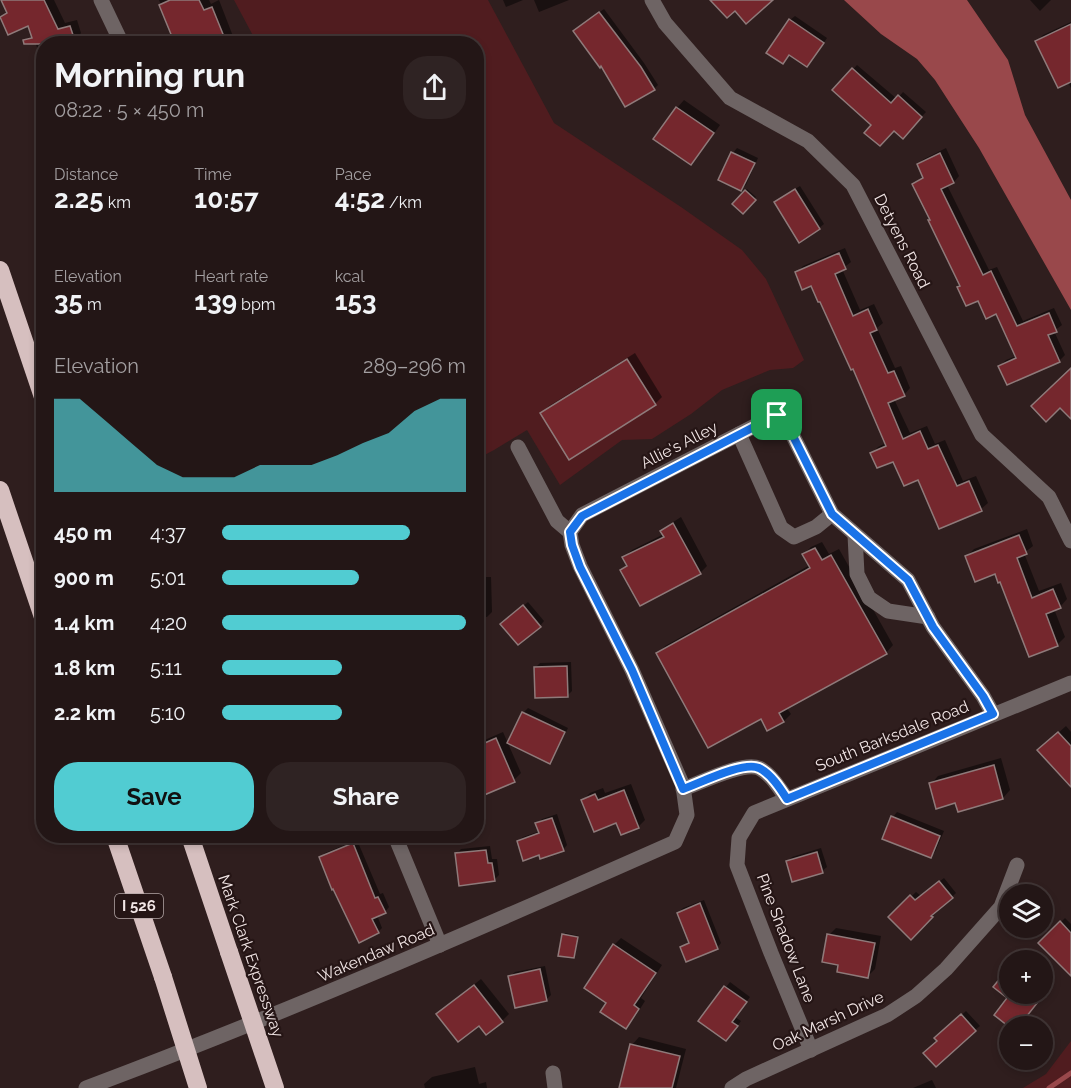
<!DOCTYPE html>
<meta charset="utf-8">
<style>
:root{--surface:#231616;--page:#2f2323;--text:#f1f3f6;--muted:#a39fa1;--line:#403535;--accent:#51ccd2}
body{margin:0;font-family:Raleway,sans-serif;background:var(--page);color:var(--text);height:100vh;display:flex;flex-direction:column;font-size:22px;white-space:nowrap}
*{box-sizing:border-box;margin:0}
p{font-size:20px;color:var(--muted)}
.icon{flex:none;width:33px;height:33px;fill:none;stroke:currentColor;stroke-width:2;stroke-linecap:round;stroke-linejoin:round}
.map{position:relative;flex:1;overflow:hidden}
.drawer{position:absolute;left:36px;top:36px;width:448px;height:807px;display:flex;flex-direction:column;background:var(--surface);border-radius:24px;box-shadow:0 3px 9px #0003,0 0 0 2px var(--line)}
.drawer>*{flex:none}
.tools{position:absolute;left:999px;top:884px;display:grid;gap:12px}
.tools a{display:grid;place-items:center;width:54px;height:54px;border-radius:50%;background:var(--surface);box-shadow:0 3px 9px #0003,0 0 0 2px var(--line);font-size:30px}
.pin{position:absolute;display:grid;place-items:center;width:51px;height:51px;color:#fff;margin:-26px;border-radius:12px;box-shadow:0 3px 9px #0006}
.round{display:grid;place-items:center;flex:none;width:63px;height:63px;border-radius:24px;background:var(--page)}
.headline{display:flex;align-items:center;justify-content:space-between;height:102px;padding:0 18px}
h1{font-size:33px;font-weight:700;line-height:45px}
.metrics{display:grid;grid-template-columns:repeat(3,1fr);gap:9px;height:102px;padding:6px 18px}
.metrics div{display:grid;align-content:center}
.metrics b{font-size:26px;font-weight:700}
.metrics small{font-size:16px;font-weight:400}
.metrics p{font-size:16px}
.chart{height:168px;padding:12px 18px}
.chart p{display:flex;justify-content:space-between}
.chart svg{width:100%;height:108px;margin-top:6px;fill:var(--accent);opacity:.7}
.action{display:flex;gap:12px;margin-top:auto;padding:12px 18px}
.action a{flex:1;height:69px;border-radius:24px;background:var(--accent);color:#111;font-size:24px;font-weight:700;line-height:69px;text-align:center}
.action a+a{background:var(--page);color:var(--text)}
ul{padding:0 18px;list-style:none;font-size:20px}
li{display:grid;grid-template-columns:96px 72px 1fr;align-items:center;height:45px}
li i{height:15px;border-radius:8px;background:var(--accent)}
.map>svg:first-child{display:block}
.green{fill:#501c1f}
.water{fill:#99484b}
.shadow{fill:#0007}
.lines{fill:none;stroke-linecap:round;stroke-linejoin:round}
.stream{stroke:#99484b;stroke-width:5}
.building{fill:#75272d;stroke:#8f7a7a;stroke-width:1.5}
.minor{stroke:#6e6464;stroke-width:15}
.highway{stroke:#d6bfbf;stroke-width:18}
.highway-bridge{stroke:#d6bfbf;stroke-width:18}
.route-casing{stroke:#fff;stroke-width:12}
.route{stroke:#1a73e8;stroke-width:8}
.labels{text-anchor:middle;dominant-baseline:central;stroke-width:4.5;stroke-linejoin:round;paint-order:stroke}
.shield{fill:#251515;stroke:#b4a7a7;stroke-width:1.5}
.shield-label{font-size:15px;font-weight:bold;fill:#f2e6e6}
.street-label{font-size:16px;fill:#f2e6e6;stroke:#251515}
</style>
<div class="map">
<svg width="1071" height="1088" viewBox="0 0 1071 1088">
<rect width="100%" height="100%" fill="#2f1e1e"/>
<!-- green -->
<g class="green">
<polygon points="234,0 488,0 554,123 681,207 742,250 766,279 804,360 793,368 770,370 722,390 691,414 652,439 622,440 560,485 527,430 494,450 477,459 477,44 257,43"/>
<polygon points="1071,1041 1071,1088 1023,1088 1046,1074"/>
</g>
<!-- water -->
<polygon class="water" points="844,0 967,0 1008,60 1025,115 1071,200 1071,310 979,148 935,80 917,59 881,34"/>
<!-- shadow -->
<g class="shadow">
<polygon points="3,0 54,0 65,23 77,20 81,33 78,37 80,44 44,44 44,68 29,24 2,16 8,10"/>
<polygon points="159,0 209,0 211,4 219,0 236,44 177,44"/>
<polygon points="503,0 523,0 506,7"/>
<polygon points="534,0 569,0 539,12"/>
<polygon points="1030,0 1051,0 1040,11"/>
<polygon points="604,9 644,63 658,85 654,89 579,27"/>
<polygon points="795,16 827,38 811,61 790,20"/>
<polygon points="1071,22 1071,88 1068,82 1037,41 1043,35"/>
<polygon points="857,65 897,99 903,92 926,112 902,137 894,129 834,90"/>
<polygon points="44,91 44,113 37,97"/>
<polygon points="684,100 720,125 698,156 691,163 655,139 677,108"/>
<polygon points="737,148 758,158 746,185 741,189 720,179 733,153"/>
<polygon points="946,148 959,176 954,182 947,185 989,270 997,267 1023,321 1054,308 1062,325 1054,331 1065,355 1059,361 1000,366 1006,360 1016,356 997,312 961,285 914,184 924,176 918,164 924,159"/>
<polygon points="800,186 824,224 819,228 776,202 780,198"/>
<polygon points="747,189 756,197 743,212 734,204"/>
<polygon points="845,248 851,262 842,269 860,310 874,304 883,323 877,328 895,368 901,366 910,388 904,395 894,399 910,433 927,426 935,444 945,440 963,481 976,476 988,503 981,509 940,527 919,478 894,460 872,453 878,447 886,443 854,367 812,284 797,272 803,266"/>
<polygon points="635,353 662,397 655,404 542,413 549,406"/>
<polygon points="681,517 707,566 700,573 622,570 628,564 624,557 632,550 664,534 662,531 670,524"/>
<polygon points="1027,529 1033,546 1024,553 1039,591 1061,583 1067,599 1060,607 1054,609 1065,637 1058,644 1030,655 1001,580 996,572 967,556 974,549"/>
<polygon points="822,542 829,554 839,549 893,645 886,653 786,707 791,714 784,721 767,729 761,717 658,653 665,646 810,565 804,554 811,547"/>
<polygon points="477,577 491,577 492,612 487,617 477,617"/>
<polygon points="528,602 544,621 540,626 507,620"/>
<polygon points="571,662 572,691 567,696 535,668 540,663"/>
<polygon points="528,708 568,728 554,757 549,762 523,713"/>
<polygon points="1066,726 1071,732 1071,785 1047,743"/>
<polygon points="503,732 521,773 514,780 477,797 477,763 485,760 479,746 487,739"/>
<polygon points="1001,758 1010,790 1003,798 956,801 931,784 938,776"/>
<polygon points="631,784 645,820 638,827 617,821 583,800 590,793 603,788 605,793"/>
<polygon points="897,812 944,831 935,852 930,857 893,817"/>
<polygon points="557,814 567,845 563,850 540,853 518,841 523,837 540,831 537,824 542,819"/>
<polygon points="357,840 380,894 383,893 389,907 385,912 377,915 382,928 378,932 320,858 325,853"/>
<polygon points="490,846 492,859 497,859 499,875 494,880 456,854 461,849"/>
<polygon points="821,848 827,867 822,871 788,861 792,857"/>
<polygon points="944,878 956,893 911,937 890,917 916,892 921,896"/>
<polygon points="704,900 721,943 717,948 682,947 690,941 678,913 683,908"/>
<polygon points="1065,918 1071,924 1071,968 1040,943"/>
<polygon points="836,928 881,936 875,969 868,976 829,935"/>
<polygon points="565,933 579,936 575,955 573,957 563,935"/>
<polygon points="621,938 662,965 641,998 645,1001 633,1020 626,1027 609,1003 614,945"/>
<polygon points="545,966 551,995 547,999 510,977 515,972"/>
<polygon points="481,979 509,1014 502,1021 479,1024 438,1014"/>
<polygon points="730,982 750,997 735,1017 741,1021 731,1035 700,1020"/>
<polygon points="1042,984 1048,988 1018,1026 1010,1026 1010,993 1042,993"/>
<polygon points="966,1011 980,1026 975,1030 941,1034"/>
<polygon points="639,1037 686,1049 676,1088 621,1088 632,1045"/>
<polygon points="475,1067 479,1084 486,1082 487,1088 425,1088 424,1084 432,1077"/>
<polygon points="932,1080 936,1088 913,1088"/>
</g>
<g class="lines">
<!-- stream -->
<polyline class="stream" points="1049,1088 1071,1073"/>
</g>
<!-- building -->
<g class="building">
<polygon points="1,0 44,0 58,29 70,26 76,44 24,44 23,40 32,38 28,26 8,35 0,17 7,13"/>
<polygon points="170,0 199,0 204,10 212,7 227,44 175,44 159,5"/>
<polygon points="710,0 773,0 746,24 735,11 727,18"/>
<polygon points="599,12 641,67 655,90 625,107 601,66 600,68 573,31"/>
<polygon points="789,19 824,43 807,67 789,55 783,64 766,53"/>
<polygon points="1071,24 1071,82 1058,88 1035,41"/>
<polygon points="852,68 891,103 898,95 922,117 903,139 894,131 880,146 864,133 871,125 832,90"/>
<polygon points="676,107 714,133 691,165 653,139"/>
<polygon points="731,152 755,163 741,191 718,180"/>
<polygon points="940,153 954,183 941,189 983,275 991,271 1017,326 1049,313 1057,332 1048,335 1060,362 1007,385 998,366 1016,358 996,314 986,319 978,301 966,306 957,287 960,286 928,220 930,220 912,184 923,178 917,164"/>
<polygon points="795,189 820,229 799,243 774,202"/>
<polygon points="745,190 756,200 743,214 732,204"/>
<polygon points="839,253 846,269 835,274 853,316 868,309 877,330 870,333 888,373 894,371 905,396 888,403 903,439 920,431 928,449 938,445 957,486 969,481 982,511 939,529 918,480 904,486 893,462 877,468 870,453 886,446 853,369 851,370 820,302 818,302 811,286 802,290 795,272"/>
<polygon points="627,359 656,405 569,460 540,413"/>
<polygon points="1071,368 1071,419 1060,408 1046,422 1031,406"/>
<polygon points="673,523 701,574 640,606 620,570 627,566 622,557 664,537 660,531"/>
<polygon points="1019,535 1027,554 1017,558 1032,598 1053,589 1061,608 1046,614 1058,646 1029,657 1000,582 998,583 995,574 975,582 965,556"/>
<polygon points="815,548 822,560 831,555 887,654 779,713 784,722 767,731 761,719 708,748 656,653 810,568 802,554"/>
<polygon points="523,605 541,627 518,645 500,624"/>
<polygon points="567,666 568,697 535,698 534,667"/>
<polygon points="522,712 565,732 550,764 507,743"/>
<polygon points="1058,732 1071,746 1071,787 1037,750"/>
<polygon points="496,738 515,782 477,798 477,766 485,763 478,746"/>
<polygon points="994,765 1003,799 958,812 955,803 936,809 929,783"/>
<polygon points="624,790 639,828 621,835 616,823 594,832 581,800 595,794 598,800"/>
<polygon points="891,816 940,836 931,858 882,839"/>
<polygon points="552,818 564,851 540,859 539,855 523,861 517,841 539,833 535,823"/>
<polygon points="353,843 375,898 378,897 386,913 372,919 379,933 359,943 333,889 332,890 319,857"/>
<polygon points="486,850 488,863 492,863 495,881 459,886 455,853"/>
<polygon points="817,852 823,873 792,882 786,861"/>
<polygon points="939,881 953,898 931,916 933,917 911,940 888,917 910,895 915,900"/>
<polygon points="700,903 718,949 686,962 680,947 689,943 677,913"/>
<polygon points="1060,921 1071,933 1071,976 1038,943"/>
<polygon points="562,934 578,937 574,958 558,956"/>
<polygon points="827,934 875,943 868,978 837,972 838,965 822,962"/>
<polygon points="613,944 656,973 634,1005 639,1009 626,1029 600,1012 606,1003 584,988"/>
<polygon points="1010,966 1010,995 1011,993 1045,993 1019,1026 1008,1026 994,1015 1007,998 993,987"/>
<polygon points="540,969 547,1001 515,1008 508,976"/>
<polygon points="474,985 503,1022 486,1035 479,1026 458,1042 436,1014"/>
<polygon points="724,986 747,1002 732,1022 738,1026 726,1041 698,1021"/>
<polygon points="961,1014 976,1031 936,1067 923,1053 937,1041 934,1038"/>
<polygon points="630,1044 680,1056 672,1088 619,1088"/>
</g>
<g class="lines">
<!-- minor -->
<g class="minor">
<polyline points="101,0 122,44"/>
<polyline points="652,0 665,23 730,98 808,141 853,185 982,435 1049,497 1071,541"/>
<polyline points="739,434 781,528 794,537 816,527 832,514"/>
<polyline points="518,447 557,521 570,532"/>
<polyline points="855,535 857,574 869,598 888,611 928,617"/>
<path d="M683,789C700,783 743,761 759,768C771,774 779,788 787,799"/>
<polyline points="395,836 440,945"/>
<polyline points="811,1050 771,953 737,865 739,838 754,813 1071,683"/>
<polyline points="553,1073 555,1088"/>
<path d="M86,1088C286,1013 481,928 675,842L687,815L683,786L632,670L580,566L572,545L570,532L582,515L776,415L783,416L832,514L908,580L933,627L983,696L993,714"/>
<polyline points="732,1088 746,1079 887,1015 916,996 946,969 1001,907 1017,865"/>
</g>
<!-- highway -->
<g class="highway">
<polyline points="0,270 44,400"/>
<polyline points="0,490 44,620"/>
<polyline points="115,836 163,977"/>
<polyline points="190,836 229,952"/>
</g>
<!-- highway-bridge -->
<g class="highway-bridge">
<polyline points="229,952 275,1088"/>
<polyline points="163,977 198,1088"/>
</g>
</g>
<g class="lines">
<!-- route casing -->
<g class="route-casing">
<path id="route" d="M777,415L783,416L832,514L908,580L933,627L983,696L993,714L787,799C780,788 771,774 759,768C743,761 700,783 683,789L632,670L580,567L572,545L570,532L582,516Z"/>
</g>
<!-- route -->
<use href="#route" class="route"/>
</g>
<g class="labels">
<!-- shield labels -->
<rect class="shield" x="115" y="894" width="48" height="24" rx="4.5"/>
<g class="shield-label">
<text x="139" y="906">I 526</text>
</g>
<!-- street labels -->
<g class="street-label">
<text transform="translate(902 241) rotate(63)">Detyens Road</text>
<text transform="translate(679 445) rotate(-27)">Allie's Alley</text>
<text transform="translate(892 736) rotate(-22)">South Barksdale Road</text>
<text transform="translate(786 938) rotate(69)">Pine Shadow Lane</text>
<text transform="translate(376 953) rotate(-23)">Wakendaw Road</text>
<text transform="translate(251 956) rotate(71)">Mark Clark Expressway</text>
<text transform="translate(828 1021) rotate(-25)">Oak Marsh Drive</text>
</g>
</g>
</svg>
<div class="tools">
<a><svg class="icon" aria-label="layers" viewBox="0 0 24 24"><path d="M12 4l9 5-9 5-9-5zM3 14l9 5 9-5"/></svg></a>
<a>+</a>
<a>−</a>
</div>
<div class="pin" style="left:777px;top:415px;background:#1e9e55"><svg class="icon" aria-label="arrive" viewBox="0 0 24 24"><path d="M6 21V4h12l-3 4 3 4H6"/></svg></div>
<section class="drawer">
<div class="headline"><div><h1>Morning run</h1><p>08:22 · 5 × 450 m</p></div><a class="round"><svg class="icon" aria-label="share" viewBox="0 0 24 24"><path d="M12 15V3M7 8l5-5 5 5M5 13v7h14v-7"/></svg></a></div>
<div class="metrics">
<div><p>Distance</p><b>2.25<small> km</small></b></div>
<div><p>Time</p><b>10:57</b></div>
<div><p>Pace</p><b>4:52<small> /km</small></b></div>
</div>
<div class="metrics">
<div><p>Elevation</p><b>35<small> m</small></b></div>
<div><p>Heart rate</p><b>139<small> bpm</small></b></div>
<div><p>kcal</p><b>153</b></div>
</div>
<div class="chart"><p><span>Elevation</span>289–296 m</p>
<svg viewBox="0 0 160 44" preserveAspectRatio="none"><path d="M0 44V6L10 6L20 15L30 24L40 33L50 38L60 38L70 38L80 33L90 33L100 33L110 29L120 24L130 20L140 11L150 6L160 6V44z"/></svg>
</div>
<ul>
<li><b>450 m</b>4:37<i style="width:77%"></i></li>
<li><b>900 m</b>5:01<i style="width:56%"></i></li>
<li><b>1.4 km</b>4:20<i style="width:100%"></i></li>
<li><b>1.8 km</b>5:11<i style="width:49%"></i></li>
<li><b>2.2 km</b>5:10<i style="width:49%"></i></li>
</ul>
<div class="action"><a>Save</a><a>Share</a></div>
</section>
</div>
